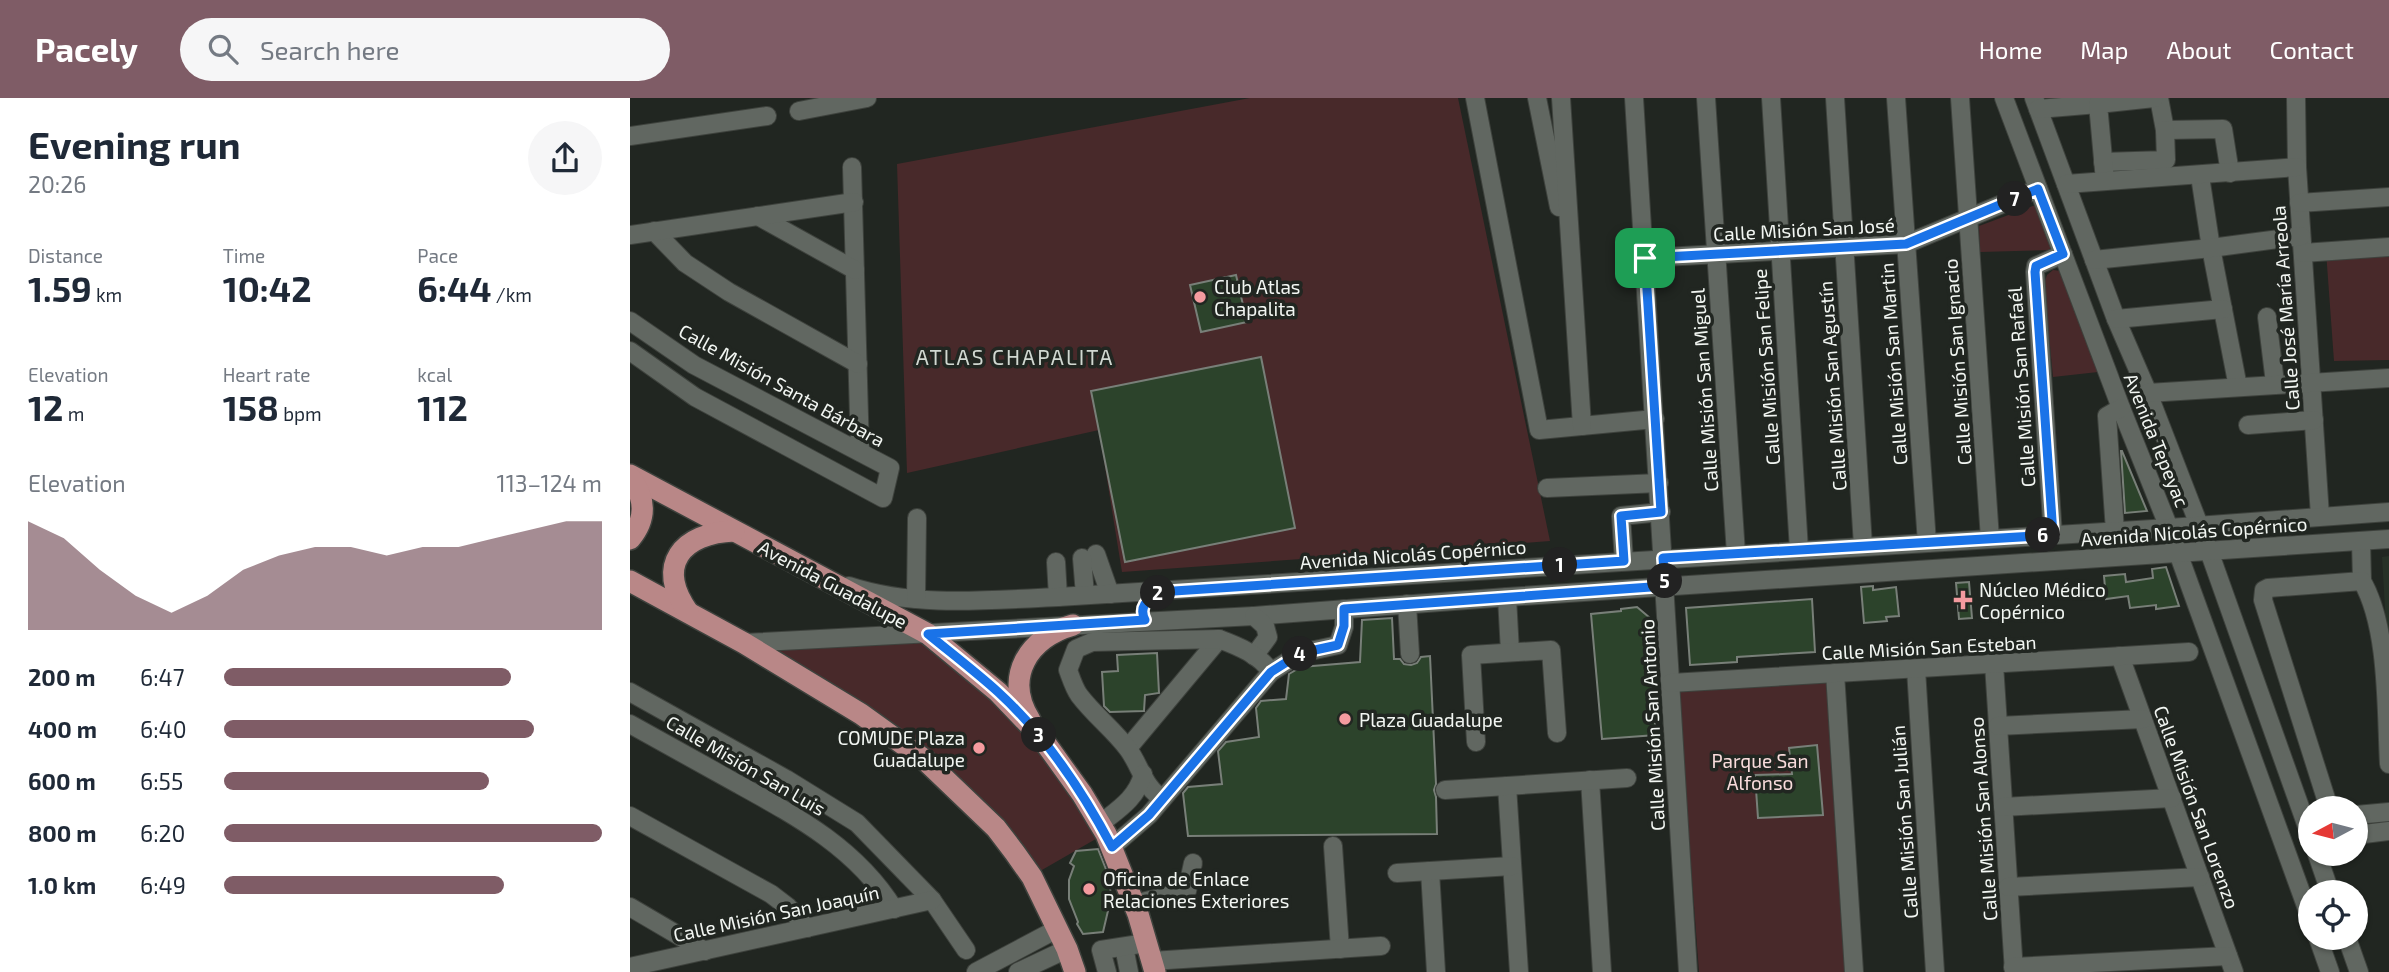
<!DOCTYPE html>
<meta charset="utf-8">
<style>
:root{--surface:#fff;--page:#f6f6f7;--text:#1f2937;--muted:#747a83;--accent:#7f5c66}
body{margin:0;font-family:"Exo 2",sans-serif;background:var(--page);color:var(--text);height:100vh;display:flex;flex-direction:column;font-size:26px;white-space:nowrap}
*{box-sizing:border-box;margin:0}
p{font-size:23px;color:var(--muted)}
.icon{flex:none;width:38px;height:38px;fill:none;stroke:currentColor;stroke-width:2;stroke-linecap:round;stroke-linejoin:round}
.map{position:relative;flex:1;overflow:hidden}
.sheet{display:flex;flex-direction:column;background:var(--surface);width:630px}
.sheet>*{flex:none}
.needle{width:46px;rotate:263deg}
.tools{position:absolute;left:1668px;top:698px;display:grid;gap:14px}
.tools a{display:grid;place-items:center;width:70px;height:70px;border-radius:50%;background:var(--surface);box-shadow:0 2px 5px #0004;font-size:35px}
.pin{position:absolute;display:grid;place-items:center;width:60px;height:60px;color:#fff;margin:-30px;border-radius:14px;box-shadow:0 4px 10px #0006}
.km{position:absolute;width:35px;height:35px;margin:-18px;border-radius:50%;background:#222;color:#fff;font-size:19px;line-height:35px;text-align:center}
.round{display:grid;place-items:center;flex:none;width:74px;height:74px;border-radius:37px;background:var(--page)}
.head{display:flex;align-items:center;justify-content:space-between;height:119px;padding:0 28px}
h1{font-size:38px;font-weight:700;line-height:52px}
.metrics{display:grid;grid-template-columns:repeat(3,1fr);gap:10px;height:119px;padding:7px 28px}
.metrics div{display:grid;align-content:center}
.metrics b{font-size:35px;font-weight:700}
.metrics small{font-size:19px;font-weight:400}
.metrics p{font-size:19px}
.chart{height:196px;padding:14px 28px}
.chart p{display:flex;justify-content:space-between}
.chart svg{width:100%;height:126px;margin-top:7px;fill:var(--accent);opacity:.7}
ul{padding:0 28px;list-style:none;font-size:23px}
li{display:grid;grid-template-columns:112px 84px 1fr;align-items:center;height:52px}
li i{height:18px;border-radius:9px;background:var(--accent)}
header{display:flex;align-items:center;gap:42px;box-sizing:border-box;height:98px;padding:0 35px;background:var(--accent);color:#fff}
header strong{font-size:33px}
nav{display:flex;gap:38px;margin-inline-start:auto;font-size:24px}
.search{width:490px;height:63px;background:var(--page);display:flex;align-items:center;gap:18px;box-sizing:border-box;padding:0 24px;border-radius:38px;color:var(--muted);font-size:26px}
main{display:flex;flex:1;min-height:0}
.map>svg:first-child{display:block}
.built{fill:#273127}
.green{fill:#48292a}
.building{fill:#2c432b;stroke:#787f78;stroke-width:2}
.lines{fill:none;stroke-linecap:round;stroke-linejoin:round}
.minor-casing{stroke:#3e423d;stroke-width:20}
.major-casing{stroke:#3e423d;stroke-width:24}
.minor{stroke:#616761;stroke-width:18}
.major{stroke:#b98787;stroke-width:21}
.route-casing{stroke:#fff;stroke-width:14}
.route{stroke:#1a73e8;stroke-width:9}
.poi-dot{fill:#f49b9f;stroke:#212621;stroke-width:2.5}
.labels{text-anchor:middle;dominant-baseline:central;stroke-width:7;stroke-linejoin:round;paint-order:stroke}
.street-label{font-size:19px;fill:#f2f6f2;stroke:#212621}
.poi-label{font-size:19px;fill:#f2f6f2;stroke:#212621;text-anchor:start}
.park-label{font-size:19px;fill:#f9dcdc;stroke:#212621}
.neighbourhood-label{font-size:21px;letter-spacing:2px;fill:#d1d8d1;stroke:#212621}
</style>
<header>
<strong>Pacely</strong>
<div class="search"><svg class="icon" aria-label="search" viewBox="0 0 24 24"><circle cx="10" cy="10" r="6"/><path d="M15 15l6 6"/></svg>Search here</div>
<nav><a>Home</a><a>Map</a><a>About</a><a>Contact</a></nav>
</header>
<main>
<section class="sheet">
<div class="head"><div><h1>Evening run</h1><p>20:26</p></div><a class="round"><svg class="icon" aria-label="share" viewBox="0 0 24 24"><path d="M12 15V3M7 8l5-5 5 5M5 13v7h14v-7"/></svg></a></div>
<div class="metrics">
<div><p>Distance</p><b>1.59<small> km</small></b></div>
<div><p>Time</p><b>10:42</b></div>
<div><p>Pace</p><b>6:44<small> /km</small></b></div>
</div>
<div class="metrics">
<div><p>Elevation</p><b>12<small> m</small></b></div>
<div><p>Heart rate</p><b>158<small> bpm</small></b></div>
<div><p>kcal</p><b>112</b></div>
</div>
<div class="chart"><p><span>Elevation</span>113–124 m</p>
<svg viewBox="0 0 160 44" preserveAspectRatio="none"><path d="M0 44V6L10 12L20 23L30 32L40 38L50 32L60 23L70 18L80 15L90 15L100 18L110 15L120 15L130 12L140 9L150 6L160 6V44z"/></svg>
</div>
<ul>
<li><b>200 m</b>6:47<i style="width:76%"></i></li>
<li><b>400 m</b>6:40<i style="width:82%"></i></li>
<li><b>600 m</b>6:55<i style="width:70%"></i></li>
<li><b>800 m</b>6:20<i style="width:100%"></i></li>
<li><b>1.0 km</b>6:49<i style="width:74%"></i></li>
</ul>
</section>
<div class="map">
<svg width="1759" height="874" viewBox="0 0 1759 874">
<rect width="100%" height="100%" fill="#212621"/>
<!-- built -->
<polygon class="built" points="1759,458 1759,579 1752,459"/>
<!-- green -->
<g class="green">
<polygon points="620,0 828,0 920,443 492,474 469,332 277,375 267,66"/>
<polygon points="1408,106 1425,152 1350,154 1349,128"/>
<polygon points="1759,149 1759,262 1704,263 1696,153"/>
<polygon points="1423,172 1431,173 1468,274 1423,279 1414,186 1417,177"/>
<polygon points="298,538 411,639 471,738 398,780 297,661 119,546"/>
<polygon points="1202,584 1217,874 1069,874 1048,592"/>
</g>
<!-- building -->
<g class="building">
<polygon points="606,177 617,224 571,234 560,187"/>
<polygon points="631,259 665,430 495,464 461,293"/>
<polygon points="1491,353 1492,353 1517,413 1495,415"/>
<polygon points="1536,469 1549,508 1526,511 1526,507 1500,510 1498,498 1476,501 1474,478 1495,476 1496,484 1523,480 1522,471"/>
<polygon points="1339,484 1342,520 1329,521 1326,485"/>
<polygon points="1243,488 1243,492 1266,489 1269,518 1256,519 1257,523 1234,525 1231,489"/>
<polygon points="1182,501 1185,554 1107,559 1107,564 1060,567 1056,510"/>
<polygon points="1007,509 1020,520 1021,536 1017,536 1026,637 972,641 961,516 991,513 991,511"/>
<polygon points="762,520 764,561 770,561 774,566 781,567 787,565 791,559 800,558 806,686 804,692 806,699 807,736 558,738 553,695 558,689 592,686 588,653 596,644 629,639 626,610 631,603 656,601 659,576 671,569 730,564 732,522"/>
<polygon points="527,555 529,595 515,597 514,613 480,614 474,608 472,574 488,573 487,557"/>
<polygon points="1187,647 1193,717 1128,720 1125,677 1162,676 1159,650"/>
<polygon points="468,751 479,779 481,800 473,834 453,836 447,826 448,824 439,801 439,782 444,768 440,765 446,753"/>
</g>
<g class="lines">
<!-- minor casing -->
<g class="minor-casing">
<g id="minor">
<polyline points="845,0 909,332 1025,321"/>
<polyline points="907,0 929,109"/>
<polyline points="931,0 952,328"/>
<polyline points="1004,0 1058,874"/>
<polyline points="1076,0 1106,456"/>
<polyline points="1141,0 1169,452"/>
<polyline points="1205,0 1233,448"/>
<polyline points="1266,0 1297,445"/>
<polyline points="1330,0 1360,441"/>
<polyline points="1374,0 1491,310 1539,430 1680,819"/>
<polyline points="1404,0 1486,221 1518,295 1579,453 1680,737"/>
<polyline points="1529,0 1535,32 1593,31 1600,75"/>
<polyline points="1666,0 1667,69 1690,418"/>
<polyline points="1408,11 1468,6 1468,0"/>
<polyline points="169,13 237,0"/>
<polyline points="0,38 137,18"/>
<polyline points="1473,64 1536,62 1535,32"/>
<polyline points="222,69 230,354"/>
<polyline points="1570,78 1581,150 1608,289"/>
<polyline points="1475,83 1468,6 1524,0"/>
<polyline points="1436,86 1667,69"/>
<polyline points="1669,105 1759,99"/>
<polyline points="128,118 225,172"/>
<polyline points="24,133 55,165 99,194 228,266"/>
<polyline points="0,137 224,104"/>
<polyline points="1673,155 1759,149"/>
<polyline points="1015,160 1276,146 1408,91"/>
<polyline points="1464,162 1581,150 1671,138"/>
<polyline points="1637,219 1645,285"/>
<polyline points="1486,221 1593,211"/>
<polyline points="0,223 64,267 260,370 253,400 65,299 0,253"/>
<polyline points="1518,295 1759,280"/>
<polyline points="1618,327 1684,322"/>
<polyline points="917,390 1029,385"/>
<polyline points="1485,433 1477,318 1491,310"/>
<polyline points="1423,437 1405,174 1406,168 1433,156"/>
<polyline points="1731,443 1732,483"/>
<polyline points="466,456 480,496"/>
<polyline points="452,460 455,497"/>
<polyline points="994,463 991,418 1031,414"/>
<polyline points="426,464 428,499"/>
<path d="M219,488C286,510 359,502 428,499L1539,430L1759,414"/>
<polyline points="877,499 880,554"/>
<polyline points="286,501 287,420"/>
<polyline points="777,506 780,556"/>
<polyline points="114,545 624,518 877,499 1759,441"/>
<polyline points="624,558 638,539 635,528 624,518"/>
<polyline points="1490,558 1604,874"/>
<polyline points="1364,566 1384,874"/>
<polyline points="1286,571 1305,874"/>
<polyline points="1205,575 1224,874"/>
<polyline points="1041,585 1559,554"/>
<polyline points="0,594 156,681 227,725 302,802 336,852"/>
<path d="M0,626C36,646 72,666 108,686C168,719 227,751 264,811"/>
<polyline points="1368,628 1513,621"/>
<polyline points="846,644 841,557 921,552 927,635"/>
<polyline points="498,650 589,541"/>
<polyline points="960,682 972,874"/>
<polyline points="877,688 889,874"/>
<polyline points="815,692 997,680"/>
<path d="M533,700C515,692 510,667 498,651C484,632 464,617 449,597C444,590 441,580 438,572L446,551L462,544L589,541C608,548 630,557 641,574"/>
<polyline points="1373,709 1542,700"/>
<path d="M1699,710L1633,502L1634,492L1638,490L1732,483C1759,530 1756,612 1759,666"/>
<polyline points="1726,717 1759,714"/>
<polyline points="0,718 141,796 158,809 177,830"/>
<path d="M470,726C489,711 507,700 513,676"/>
<polyline points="1726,737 1759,733"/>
<polyline points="703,748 710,851"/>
<polyline points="482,749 519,717 641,574 671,555 708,547 714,529 714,511"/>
<polyline points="1687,756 1700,794"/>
<polyline points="800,773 806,874"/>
<polyline points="767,775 882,768"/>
<polyline points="1378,789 1570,779"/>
<polyline points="504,806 557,793 563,765"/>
<polyline points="0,809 75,853"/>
<polyline points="1688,840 1700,874"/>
<polyline points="1717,840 1729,874"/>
<polyline points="494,849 499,874"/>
<polyline points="522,863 751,848"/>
<polyline points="0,869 302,802"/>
<polyline points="1383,869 1598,858"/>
<polyline points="346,874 427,831"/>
<polyline points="388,874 437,851"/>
<polyline points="477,874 471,852 516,845"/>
</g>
</g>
<!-- major casing -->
<g class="major-casing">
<g id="major">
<polyline points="0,377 298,536 368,594 411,639 452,696 476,736 508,816 525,874"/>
<path d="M0,379C16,400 17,421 0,441"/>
<polyline points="0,483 114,545 231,616 295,662 366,730 385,755 402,779 437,851 445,874"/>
<path d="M58,514C25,467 52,435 104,433"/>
<path d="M400,622C373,579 399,539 443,527"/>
</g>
</g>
<!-- minor -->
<use href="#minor" class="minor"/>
<!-- major -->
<use href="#major" class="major"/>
</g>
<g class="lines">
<!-- route casing -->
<g class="route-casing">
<path id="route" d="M1408,91L1433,156L1406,168L1405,174L1423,437L1033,460L1035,488L714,511V528L708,547L671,555L641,574L519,717L482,749C452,692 416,638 368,594C346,574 321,555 298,536L515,522C508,508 518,502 529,494L994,463L991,418L1031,414L1015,160L1276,146Z"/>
</g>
<!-- route -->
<use href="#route" class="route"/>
</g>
<!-- markers -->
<g class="poi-dot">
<circle cx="570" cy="199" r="7"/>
<path d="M1329.5 491.5h7v7h7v7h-7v7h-7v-7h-7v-7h7z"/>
<circle cx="715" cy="621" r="7"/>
<circle cx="349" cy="650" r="7"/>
<circle cx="459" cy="791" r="7"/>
</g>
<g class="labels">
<!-- street labels -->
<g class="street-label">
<text transform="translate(1174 131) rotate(-3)">Calle Misión San José</text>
<text transform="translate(1655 210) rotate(-94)">Calle José María Arreola</text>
<text transform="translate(1327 264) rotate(-94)">Calle Misión San Ignacio</text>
<text transform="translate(1263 266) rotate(-94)">Calle Misión San Martin</text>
<text transform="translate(1136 269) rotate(-94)">Calle Misión San Felipe</text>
<text transform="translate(152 287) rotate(29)">Calle Misión Santa Bárbara</text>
<text transform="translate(1202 288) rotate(-94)">Calle Misión San Agustín</text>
<text transform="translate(1391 289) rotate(-94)">Calle Misión San Rafaél</text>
<text transform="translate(1074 292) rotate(-94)">Calle Misión San Miguel</text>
<text transform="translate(1527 342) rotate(68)">Avenida Tepeyac</text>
<text transform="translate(1564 433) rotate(-4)">Avenida Nicolás Copérnico</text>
<text transform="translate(783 456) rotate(-4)">Avenida Nicolás Copérnico</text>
<text transform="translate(203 486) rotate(28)">Avenida Guadalupe</text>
<text transform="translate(1299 549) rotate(-3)">Calle Misión San Esteban</text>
<text transform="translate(1022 627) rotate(-93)">Calle Misión San Antonio</text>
<text transform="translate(116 667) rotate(30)">Calle Misión San Luis</text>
<text transform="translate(1567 709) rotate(70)">Calle Misión San Lorenzo</text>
<text transform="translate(1353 721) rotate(-94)">Calle Misión San Alonso</text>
<text transform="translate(1274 724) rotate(-94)">Calle Misión San Julián</text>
<text transform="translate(146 815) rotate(-12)">Calle Misión San Joaquín</text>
</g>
<!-- poi labels -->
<g class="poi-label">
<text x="584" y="188">Club Atlas<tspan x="584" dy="22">Chapalita</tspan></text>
<text x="1349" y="491">Núcleo Médico<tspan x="1349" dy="22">Copérnico</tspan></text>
<text x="729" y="621">Plaza Guadalupe</text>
<text x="335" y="639" text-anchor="end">COMUDE Plaza<tspan x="335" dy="22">Guadalupe</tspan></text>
<text x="473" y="780">Oficina de Enlace<tspan x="473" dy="22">Relaciones Exteriores</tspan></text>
</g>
<!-- park labels -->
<g class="park-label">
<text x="1130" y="662">Parque San<tspan x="1130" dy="22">Alfonso</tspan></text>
</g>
<!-- neighbourhood labels -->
<g class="neighbourhood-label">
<text x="385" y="258">ATLAS CHAPALITA</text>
</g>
</g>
</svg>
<div class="tools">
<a><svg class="needle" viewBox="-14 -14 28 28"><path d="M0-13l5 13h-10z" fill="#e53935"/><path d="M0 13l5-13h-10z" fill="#747a83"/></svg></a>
<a><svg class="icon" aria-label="locate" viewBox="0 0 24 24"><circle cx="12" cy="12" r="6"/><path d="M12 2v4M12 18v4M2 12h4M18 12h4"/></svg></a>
</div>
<div class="pin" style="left:1015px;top:160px;background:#1e9e55"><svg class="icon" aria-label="arrive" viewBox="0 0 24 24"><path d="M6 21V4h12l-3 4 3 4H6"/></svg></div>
<b class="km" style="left:930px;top:467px">1</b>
<b class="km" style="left:528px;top:495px">2</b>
<b class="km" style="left:409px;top:637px">3</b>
<b class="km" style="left:670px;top:556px">4</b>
<b class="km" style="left:1035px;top:483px">5</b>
<b class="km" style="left:1413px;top:437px">6</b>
<b class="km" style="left:1385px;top:101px">7</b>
</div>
</main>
